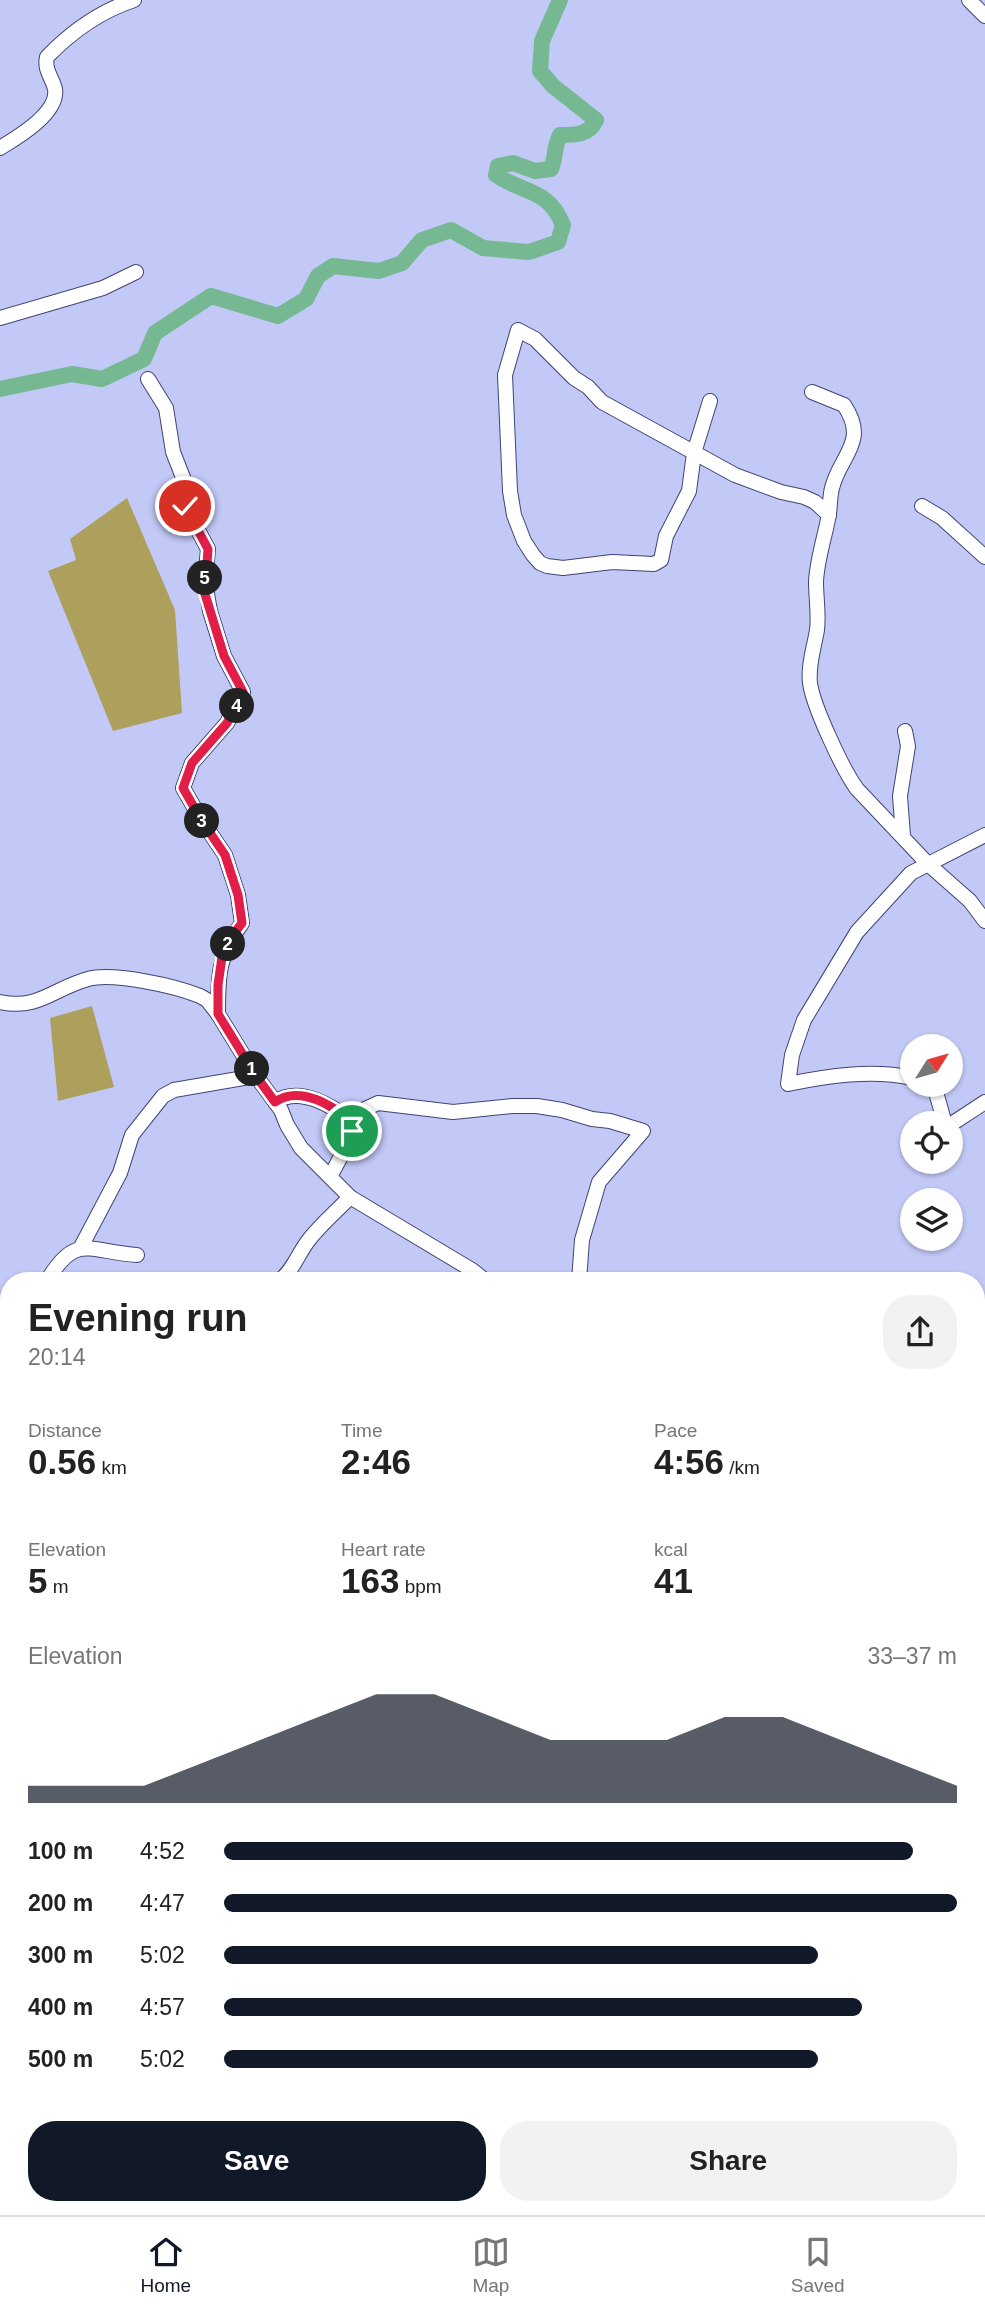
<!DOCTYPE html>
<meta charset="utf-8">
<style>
:root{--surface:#fff;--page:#f2f2f2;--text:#222;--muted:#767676;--line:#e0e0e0;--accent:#111827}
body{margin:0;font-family:Arial,sans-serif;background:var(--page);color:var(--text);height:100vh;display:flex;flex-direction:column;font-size:26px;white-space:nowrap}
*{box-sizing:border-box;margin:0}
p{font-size:23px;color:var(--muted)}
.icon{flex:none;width:38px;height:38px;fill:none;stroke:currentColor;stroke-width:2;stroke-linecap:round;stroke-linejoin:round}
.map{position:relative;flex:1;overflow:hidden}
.drawer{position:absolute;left:0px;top:1272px;width:985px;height:943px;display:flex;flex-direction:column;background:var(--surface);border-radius:28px 28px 0 0;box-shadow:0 2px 5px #0004}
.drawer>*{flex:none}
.needle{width:46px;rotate:53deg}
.buttons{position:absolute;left:900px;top:1034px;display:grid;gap:14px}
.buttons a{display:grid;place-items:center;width:63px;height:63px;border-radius:50%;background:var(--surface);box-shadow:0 2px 5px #0004;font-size:35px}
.pin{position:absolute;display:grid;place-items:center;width:60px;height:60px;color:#fff;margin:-30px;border:4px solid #fff;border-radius:50%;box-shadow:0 2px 7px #0007}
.km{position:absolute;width:35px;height:35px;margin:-18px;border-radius:50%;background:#222;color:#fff;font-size:19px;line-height:35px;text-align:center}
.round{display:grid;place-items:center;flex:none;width:74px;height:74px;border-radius:28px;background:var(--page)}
.head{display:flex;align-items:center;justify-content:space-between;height:119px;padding:0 28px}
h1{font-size:38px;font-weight:800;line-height:52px}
.stats{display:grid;grid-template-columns:repeat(3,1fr);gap:10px;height:119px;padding:7px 28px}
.stats div{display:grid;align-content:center}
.stats b{font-size:35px;font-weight:800}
.stats small{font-size:19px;font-weight:400}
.stats p{font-size:19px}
.chart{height:196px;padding:14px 28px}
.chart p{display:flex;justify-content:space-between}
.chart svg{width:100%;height:126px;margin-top:7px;fill:var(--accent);opacity:.7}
.primary-button{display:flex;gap:14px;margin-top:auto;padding:14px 28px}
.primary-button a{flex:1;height:80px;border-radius:28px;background:var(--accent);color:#fff;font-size:28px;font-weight:800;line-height:80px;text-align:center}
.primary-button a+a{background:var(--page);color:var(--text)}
ul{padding:0 28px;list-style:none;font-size:23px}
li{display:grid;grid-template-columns:112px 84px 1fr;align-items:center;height:52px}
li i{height:18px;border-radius:9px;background:var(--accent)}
.dock{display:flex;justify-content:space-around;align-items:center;height:98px;border-top:2px solid var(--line);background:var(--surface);font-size:19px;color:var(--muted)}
.dock a{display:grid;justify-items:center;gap:4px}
.dock .selected{color:var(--accent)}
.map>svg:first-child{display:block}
.green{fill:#ad9f5c}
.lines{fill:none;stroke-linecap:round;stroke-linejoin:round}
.river{stroke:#75b892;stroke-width:16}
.minor-casing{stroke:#3f4474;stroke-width:16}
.minor{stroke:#fff;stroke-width:14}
.route-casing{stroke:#fff;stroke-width:14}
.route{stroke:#e11d48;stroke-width:9}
</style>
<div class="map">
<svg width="985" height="2215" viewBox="0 0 985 2215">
<rect width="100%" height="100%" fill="#c2c9f7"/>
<!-- green -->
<g class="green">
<polygon points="127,498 175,610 182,713 113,731 48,571 76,560 70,539"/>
<polygon points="92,1006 114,1087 58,1101 50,1018"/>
</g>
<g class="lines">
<!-- river -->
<path class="river" d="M0,389L72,374L102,379L144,359L155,333L211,296L278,316L306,299L318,276L333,266L379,271L402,263L422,240L451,230L483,248L529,252L558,242L563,225C548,188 524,194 496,175L498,166L513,163L535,171L551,169C556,157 554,146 560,135C576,135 589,135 596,120L553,86L540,71L542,41L560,0"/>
<!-- minor casing -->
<g class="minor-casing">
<g id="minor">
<polyline points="969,0 985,16"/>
<path d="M0,148C18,137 59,113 55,89C52,77 44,70 47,57C71,32 101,11 134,0"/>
<polyline points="0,318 103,288 136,272"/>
<path d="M148,379L166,408L173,452L184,480L185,506L208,549L205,582L210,611L224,656L243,692L227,723L192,763L183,788L202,821L225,855L238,895L242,923C218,956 218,975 218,1014"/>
<path d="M812,392L844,405C869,442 840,455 832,488C830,496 830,506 829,514C825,537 817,559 816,582C816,598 819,614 817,630C814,648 808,665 810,683C813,706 843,770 857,789L927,863L970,901L985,921"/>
<polyline points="710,401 694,453 689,491 666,536 661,560 654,564 612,562 563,568 547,566 540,563 533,555 524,541 514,515 510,491 505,375 518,330 535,339 574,378 588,387 602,402 735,475 781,492 804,497 815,502 829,515"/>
<polyline points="922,506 942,518 985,557"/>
<polyline points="903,836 900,796 908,746 905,731"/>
<path d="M0,1002C39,1010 52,989 88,979C113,972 175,986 200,996L207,1000L218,1014L256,1076L281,1110L287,1125L301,1148L350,1197L472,1270L486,1281"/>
<path d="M912,1078C872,1069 827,1076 788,1084L792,1055L804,1020L857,932L911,873L985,835"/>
<polyline points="934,1085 945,1124"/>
<path d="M275,1102C301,1085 333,1107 354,1122"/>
<polyline points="950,1125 985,1102"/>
<polyline points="330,1177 348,1143 354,1122 363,1110 378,1103 453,1112 512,1106 537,1106 562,1110 592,1119 610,1121 643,1131 599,1182 582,1240 579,1281"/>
<polyline points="81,1247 120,1173 132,1135 163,1096 174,1090 256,1076"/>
<path d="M47,1281C76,1232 89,1252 137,1255"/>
<path d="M279,1281C293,1271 298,1254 308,1241C321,1224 336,1212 350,1197"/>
<polyline points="976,1384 985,1378"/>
<polyline points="0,1420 9,1418"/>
<polyline points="0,1471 9,1491"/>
<polyline points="976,1585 985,1581"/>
<polyline points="976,1687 985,1694"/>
<polyline points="646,2207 649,2215"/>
<polyline points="170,2215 176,2207"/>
</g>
</g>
<!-- minor -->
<use href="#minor" class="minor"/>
</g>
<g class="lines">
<!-- route casing -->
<g class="route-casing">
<path id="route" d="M185,506L208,549L205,594L224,656L243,692L227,723L192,763L183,788L202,821L225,855L238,895L242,923L229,940L222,957L218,985V1014L256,1076L275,1102C301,1084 333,1107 354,1122L352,1131"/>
</g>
<!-- route -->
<use href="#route" class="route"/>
</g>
</svg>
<div class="buttons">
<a><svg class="needle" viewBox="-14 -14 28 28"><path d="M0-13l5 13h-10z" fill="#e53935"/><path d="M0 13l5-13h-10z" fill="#767676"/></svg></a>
<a><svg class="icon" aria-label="locate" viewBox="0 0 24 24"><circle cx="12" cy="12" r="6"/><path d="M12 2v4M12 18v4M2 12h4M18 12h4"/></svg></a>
<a><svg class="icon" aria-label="layers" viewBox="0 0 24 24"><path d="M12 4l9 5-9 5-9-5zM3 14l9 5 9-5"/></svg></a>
</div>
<div class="pin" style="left:352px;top:1131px;background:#1e9e55"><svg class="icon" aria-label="arrive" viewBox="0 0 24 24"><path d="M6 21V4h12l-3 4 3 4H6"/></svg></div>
<div class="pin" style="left:185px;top:506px;background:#d93025"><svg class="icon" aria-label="check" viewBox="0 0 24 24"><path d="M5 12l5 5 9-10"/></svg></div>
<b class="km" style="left:252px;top:1069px">1</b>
<b class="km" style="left:228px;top:944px">2</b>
<b class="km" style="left:202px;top:821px">3</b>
<b class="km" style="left:237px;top:706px">4</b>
<b class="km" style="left:205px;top:578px">5</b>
<section class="drawer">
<div class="head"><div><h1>Evening run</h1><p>20:14</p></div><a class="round"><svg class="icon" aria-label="share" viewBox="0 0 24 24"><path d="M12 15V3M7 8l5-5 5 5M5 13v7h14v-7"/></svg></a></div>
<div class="stats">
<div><p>Distance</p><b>0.56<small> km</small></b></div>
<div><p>Time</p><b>2:46</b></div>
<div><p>Pace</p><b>4:56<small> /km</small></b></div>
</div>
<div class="stats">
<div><p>Elevation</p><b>5<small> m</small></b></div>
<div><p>Heart rate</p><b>163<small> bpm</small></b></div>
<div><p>kcal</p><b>41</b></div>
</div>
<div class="chart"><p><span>Elevation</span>33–37 m</p>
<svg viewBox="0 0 160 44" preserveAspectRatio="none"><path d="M0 44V38L10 38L20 38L30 30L40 22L50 14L60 6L70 6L80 14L90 22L100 22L110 22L120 14L130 14L140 22L150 30L160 38V44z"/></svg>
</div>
<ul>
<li><b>100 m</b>4:52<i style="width:94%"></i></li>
<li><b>200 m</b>4:47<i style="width:100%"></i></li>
<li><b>300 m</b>5:02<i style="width:81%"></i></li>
<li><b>400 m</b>4:57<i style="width:87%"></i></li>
<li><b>500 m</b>5:02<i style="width:81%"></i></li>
</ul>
<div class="primary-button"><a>Save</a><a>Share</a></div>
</section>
</div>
<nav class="dock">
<a class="selected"><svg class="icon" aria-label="home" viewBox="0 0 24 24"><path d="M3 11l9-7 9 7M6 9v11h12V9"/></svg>Home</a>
<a><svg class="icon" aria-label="map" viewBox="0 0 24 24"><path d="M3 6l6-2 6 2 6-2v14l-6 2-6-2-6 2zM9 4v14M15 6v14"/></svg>Map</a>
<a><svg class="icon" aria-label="saved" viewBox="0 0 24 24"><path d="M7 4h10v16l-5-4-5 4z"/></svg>Saved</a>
</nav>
